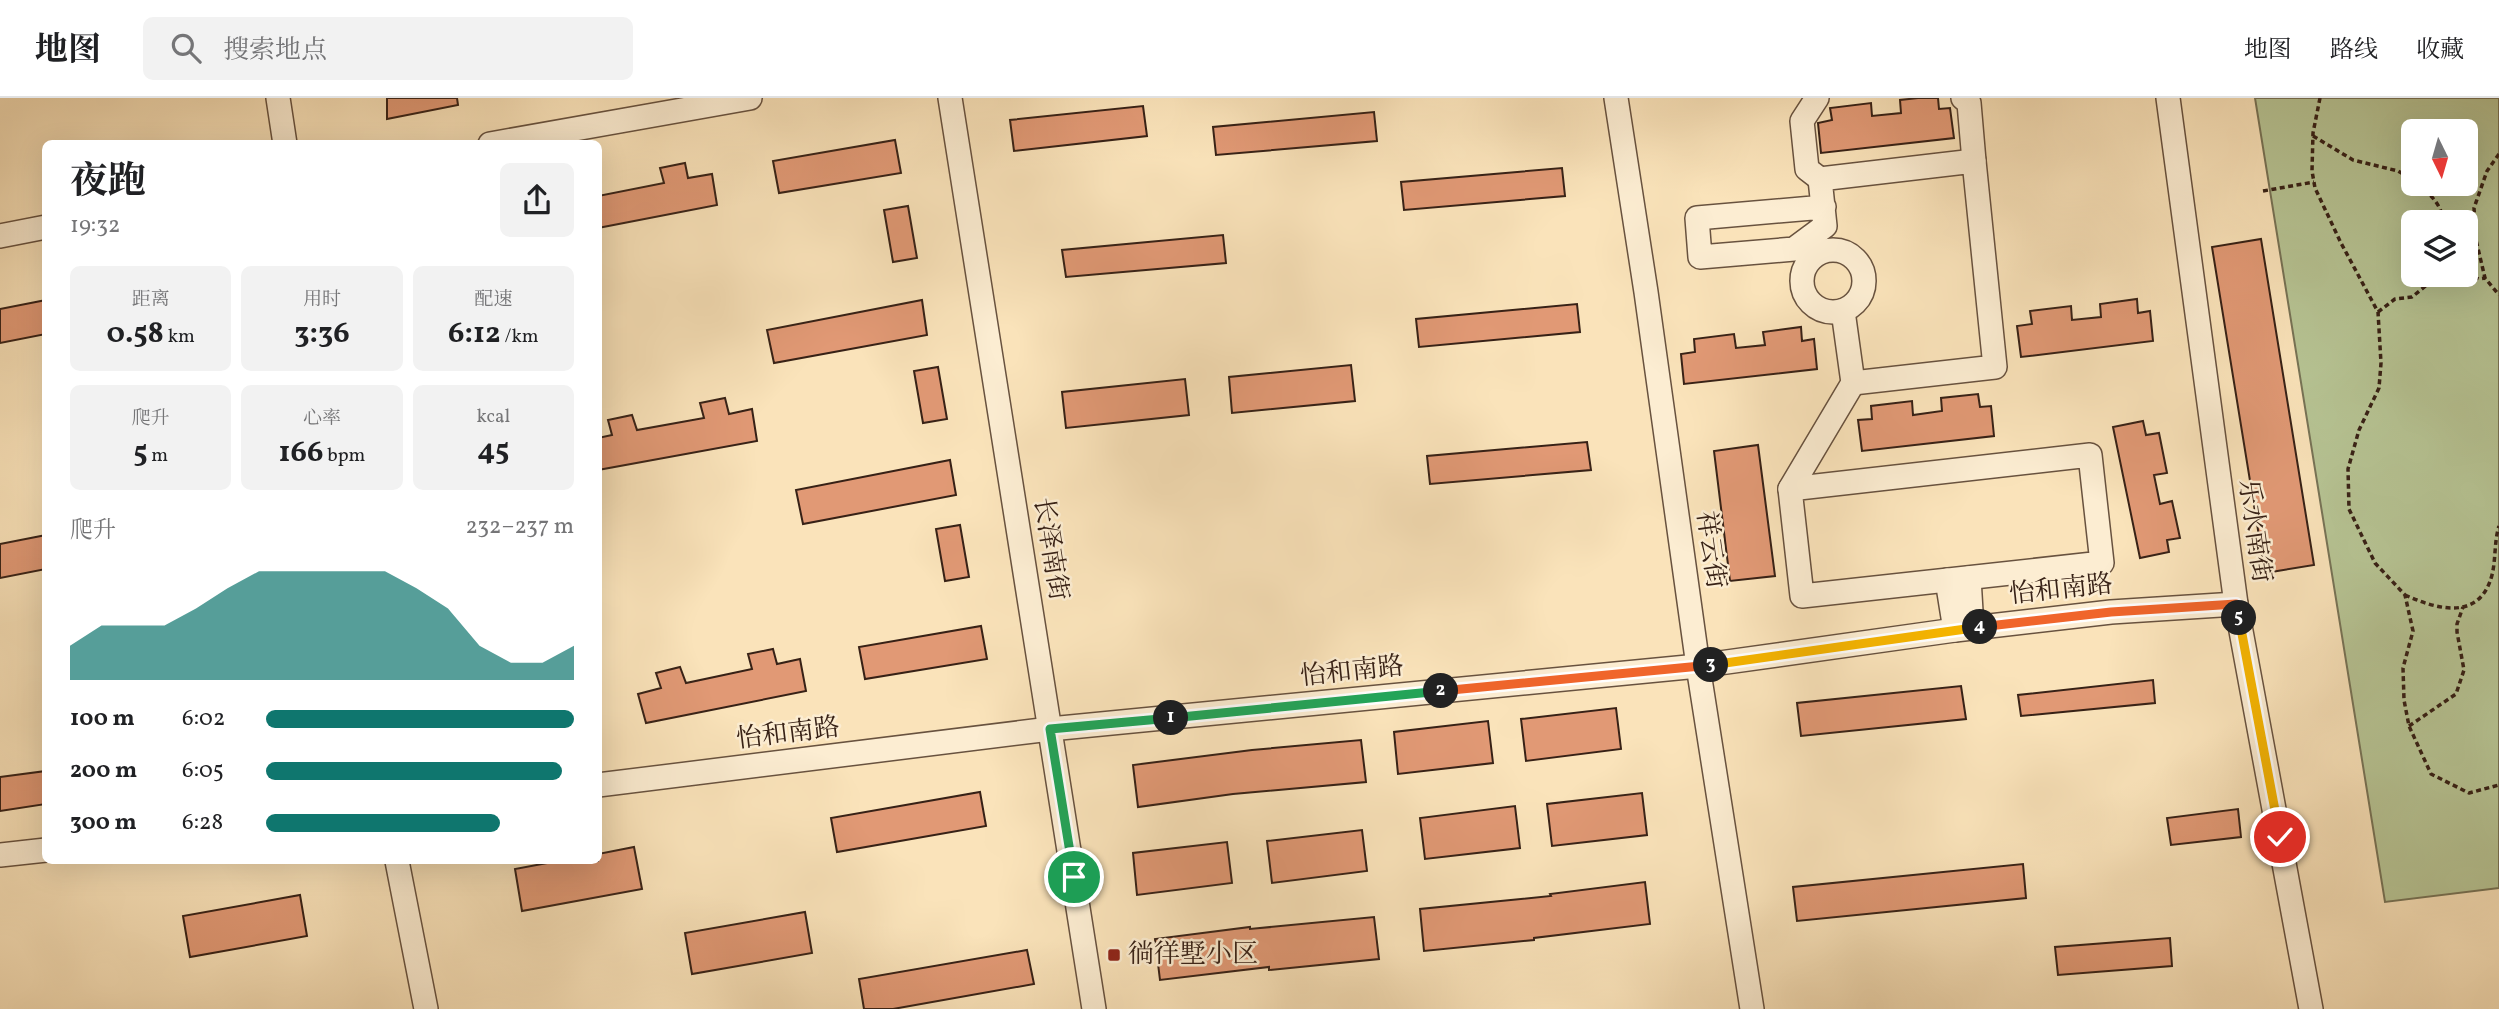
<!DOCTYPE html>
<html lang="zh">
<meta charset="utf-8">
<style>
:root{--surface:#fff;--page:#f2f2f2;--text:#202124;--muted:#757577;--line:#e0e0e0;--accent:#0f766e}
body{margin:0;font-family:Vollkorn,"Noto Serif SC",serif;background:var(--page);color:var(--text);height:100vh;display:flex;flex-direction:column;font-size:26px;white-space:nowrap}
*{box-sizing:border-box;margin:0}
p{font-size:23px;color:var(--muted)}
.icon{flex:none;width:38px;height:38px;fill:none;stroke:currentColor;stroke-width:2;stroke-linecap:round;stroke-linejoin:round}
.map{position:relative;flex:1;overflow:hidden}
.sheet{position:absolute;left:42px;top:42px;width:560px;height:724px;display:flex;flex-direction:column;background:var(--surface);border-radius:10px;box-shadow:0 7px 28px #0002}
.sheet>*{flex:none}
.needle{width:46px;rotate:175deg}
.buttons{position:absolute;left:2401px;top:21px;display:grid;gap:14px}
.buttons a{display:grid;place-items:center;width:77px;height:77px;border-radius:10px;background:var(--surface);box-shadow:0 7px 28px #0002;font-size:35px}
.pin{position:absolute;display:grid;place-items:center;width:60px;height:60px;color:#fff;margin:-30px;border:4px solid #fff;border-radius:50%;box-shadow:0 2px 7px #0007}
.km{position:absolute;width:35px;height:35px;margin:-18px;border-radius:50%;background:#222;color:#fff;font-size:19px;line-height:35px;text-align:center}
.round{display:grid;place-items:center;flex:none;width:74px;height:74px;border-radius:10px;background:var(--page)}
.overview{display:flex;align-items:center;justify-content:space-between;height:119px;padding:0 28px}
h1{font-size:38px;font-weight:700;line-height:52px}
.stats{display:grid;grid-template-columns:repeat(3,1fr);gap:10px;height:119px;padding:7px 28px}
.stats div{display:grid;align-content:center;border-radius:10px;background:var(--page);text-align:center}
.stats b{font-size:30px;font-weight:700}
.stats small{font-size:19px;font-weight:400}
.stats p{font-size:19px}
.chart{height:196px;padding:14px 28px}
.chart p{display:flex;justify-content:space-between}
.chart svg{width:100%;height:126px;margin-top:7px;fill:var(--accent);opacity:.7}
ul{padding:0 28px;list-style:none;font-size:23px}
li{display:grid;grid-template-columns:112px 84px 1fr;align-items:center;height:52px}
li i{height:18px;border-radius:9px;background:var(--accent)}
header{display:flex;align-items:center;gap:42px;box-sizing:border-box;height:98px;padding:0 35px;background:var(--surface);border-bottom:2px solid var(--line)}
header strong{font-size:33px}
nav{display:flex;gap:38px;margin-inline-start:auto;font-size:24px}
.search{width:490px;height:63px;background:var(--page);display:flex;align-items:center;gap:18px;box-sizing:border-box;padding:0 24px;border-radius:10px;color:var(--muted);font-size:26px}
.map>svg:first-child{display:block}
.green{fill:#b7c595;stroke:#777356;stroke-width:2;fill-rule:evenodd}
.building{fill:#e19975;stroke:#372116;stroke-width:2}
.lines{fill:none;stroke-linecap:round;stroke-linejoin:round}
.minor-casing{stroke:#68523f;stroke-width:26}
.path{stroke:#372116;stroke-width:3.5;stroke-dasharray:5 3.5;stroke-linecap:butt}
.minor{stroke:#fcedd2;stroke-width:23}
.split-1-casing{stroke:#fff;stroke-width:14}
.split-2-casing{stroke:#fff;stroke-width:14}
.split-3-casing{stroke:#fff;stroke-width:14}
.split-4-casing{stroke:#fff;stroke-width:14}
.split-5-casing{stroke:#fff;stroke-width:14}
.split-6-casing{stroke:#fff;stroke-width:14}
.split-1{stroke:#22a559;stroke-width:9}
.split-2{stroke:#22a559;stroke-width:9}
.split-3{stroke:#f0652b;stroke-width:9}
.split-4{stroke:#f5b400;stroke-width:9}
.split-5{stroke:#f0652b;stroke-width:9}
.split-6{stroke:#f5b400;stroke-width:9}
.poi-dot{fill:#8f2418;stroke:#fcedd2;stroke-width:2.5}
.labels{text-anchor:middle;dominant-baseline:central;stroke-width:5;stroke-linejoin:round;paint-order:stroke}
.street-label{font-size:26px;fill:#372116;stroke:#fcedd2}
.poi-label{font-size:26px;fill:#372116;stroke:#fcedd2;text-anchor:start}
</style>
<header>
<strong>地图</strong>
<div class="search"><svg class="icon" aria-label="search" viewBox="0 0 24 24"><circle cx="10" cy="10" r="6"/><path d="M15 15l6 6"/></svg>搜索地点</div>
<nav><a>地图</a><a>路线</a><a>收藏</a></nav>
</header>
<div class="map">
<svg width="2499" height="911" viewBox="0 0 2499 911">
<rect width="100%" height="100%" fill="#fae3ba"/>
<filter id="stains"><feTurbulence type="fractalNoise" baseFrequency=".00286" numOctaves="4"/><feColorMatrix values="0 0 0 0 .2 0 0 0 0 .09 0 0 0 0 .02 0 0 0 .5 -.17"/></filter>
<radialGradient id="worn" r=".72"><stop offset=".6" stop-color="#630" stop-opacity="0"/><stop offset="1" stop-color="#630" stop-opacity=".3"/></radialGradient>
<!-- green -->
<path class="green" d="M2255,0H2499V790L2385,804ZM2413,33H2466V86H2413ZM2413,124H2466V177H2413Z"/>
<!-- building -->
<g class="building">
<polygon points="387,0 457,0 458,7 387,21"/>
<polygon points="1918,0 1938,0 1939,11 1950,10 1954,40 1821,55 1818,25 1832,22 1830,10 1871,5 1872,18 1901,15 1900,2"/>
<polygon points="1143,8 1147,38 1014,53 1010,22"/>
<polygon points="1374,14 1377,43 1216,57 1213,29"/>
<polygon points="895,42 901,75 779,95 773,63"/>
<polygon points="685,65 688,80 712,76 717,107 598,130 598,98 664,85 660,70"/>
<polygon points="1562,70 1565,98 1404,112 1401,84"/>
<polygon points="908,108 917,160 893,164 884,112"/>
<polygon points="1223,137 1226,165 1066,179 1062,152"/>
<polygon points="2261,141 2314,467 2265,475 2212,149"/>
<polygon points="2137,201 2138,215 2150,213 2153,243 2021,259 2017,228 2032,226 2030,213 2071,208 2072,222 2101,219 2100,206"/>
<polygon points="46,202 46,236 0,245 0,211"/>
<polygon points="922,202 927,237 774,265 767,232"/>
<polygon points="1577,206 1580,234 1419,249 1416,221"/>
<polygon points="1801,229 1802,243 1814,241 1817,271 1684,286 1681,256 1695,254 1694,241 1734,236 1736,250 1765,247 1763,234"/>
<polygon points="1351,267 1355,303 1232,315 1229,279"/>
<polygon points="938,269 947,321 923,325 914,273"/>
<polygon points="1185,281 1189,317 1066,330 1062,294"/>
<polygon points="1978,296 1980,309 1991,308 1994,338 1862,353 1858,322 1872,321 1871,308 1912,303 1913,317 1942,313 1941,300"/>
<polygon points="725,300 729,316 752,311 757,343 598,372 598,340 612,337 608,322 632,317 637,332 704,320 700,305"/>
<polygon points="2143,323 2146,337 2159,335 2167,375 2154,377 2160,406 2172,403 2180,440 2167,442 2169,454 2140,460 2113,329"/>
<polygon points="1587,344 1591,372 1430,386 1427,358"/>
<polygon points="1758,347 1775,478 1730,483 1714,353"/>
<polygon points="950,362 956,397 803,426 796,392"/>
<polygon points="960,427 969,479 945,483 936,431"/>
<polygon points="46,437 46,471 0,480 0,446"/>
<polygon points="981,528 987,561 865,581 859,549"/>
<polygon points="773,551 777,566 800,561 806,593 646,625 638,596 661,590 656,575 680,569 686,585 752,571 748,556"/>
<polygon points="2153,582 2155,605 2021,618 2018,597"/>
<polygon points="1961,588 1966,621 1801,638 1797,605"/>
<polygon points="1616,610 1621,651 1526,663 1521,621"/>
<polygon points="1488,623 1493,665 1398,676 1394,634"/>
<polygon points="1361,642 1366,684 1233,696 1138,709 1133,667 1252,652"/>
<polygon points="46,673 46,706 0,713 0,679"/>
<polygon points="980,694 986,728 837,754 831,720"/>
<polygon points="1642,695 1647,737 1552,748 1547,706"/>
<polygon points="1515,708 1520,750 1425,761 1420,720"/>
<polygon points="2238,711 2241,739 2171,747 2167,720"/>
<polygon points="1362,732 1367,773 1272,785 1267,743"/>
<polygon points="1227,744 1232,785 1137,797 1133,755"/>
<polygon points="634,749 642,791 522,813 515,771 558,763 598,763 598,756"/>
<polygon points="2023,766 2026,800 1797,823 1793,789"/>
<polygon points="1645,784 1650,826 1534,840 1534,842 1424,853 1420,811 1551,798 1550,796"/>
<polygon points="300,797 307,838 190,859 183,818"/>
<polygon points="805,814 812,855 692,876 685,835"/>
<polygon points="1374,819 1379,861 1269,872 1269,869 1160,882 1155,841 1250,829 1250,831"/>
<polygon points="2170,840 2172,868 2058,877 2055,849"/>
<polygon points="1027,852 1034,886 893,911 864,911 859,881"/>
</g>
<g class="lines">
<!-- minor casing -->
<g class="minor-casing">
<g id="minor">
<polyline points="278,0 285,46"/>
<polyline points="950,0 1094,911"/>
<polyline points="1616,0 1646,194 1698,568 1752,911"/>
<polyline points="1817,0 1802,23 1807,71 1820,81"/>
<polyline points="1963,0 1969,5 1974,63"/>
<polyline points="2168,0 2236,506 2311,911"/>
<polyline points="490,46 750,0"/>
<polyline points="1824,109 1697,120 1700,159 1794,151 1825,128 1820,81 1974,63 1995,269 1853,285"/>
<polyline points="0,138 46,129"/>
<circle cx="1833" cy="183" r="31"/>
<polygon points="2090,357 2102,465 1802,498 1790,391"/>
<polyline points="1790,391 1853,285 1843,213"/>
<polyline points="1969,480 1972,530"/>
<polyline points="1947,482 1955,532"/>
<polyline points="598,687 1050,631 1698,568 1955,532 2111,514 2236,506"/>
<polyline points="0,757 46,752"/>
<polyline points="397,763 426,911"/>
</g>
</g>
<!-- path -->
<g class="path">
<polyline points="2320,0 2313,35 2312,73 2315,90 2341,145 2378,214 2381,265 2379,290 2359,332 2348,371 2349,411 2375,465 2405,497 2413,533 2403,570 2404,602 2409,628 2431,676 2469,695 2499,687"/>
<polyline points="2313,38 2353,62 2398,73 2413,82"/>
<polyline points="2499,56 2487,73 2474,110 2476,142 2485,180 2499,197"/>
<path d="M2418,86C2430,96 2443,108 2443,124"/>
<polyline points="2263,93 2314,84"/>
<polyline points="2466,176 2479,181 2485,180"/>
<polyline points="2378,214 2395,201 2412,199 2433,182 2435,177"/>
<path d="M2405,497C2438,512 2480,523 2492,477C2496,461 2494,444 2499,428"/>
<polyline points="2409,628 2456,596 2464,572 2457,534 2457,526 2463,509"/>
</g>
<!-- minor -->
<use href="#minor" class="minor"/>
</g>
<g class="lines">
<!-- split-1 casing -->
<g class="split-1-casing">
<polyline id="split-1" points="1074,779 1050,631 1171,620"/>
</g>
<!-- split-2 casing -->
<g class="split-2-casing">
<polyline id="split-2" points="1171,620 1441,593"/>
</g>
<!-- split-3 casing -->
<g class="split-3-casing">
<polyline id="split-3" points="1441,593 1711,567"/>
</g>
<!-- split-4 casing -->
<g class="split-4-casing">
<polyline id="split-4" points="1711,567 1980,529"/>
</g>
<!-- split-5 casing -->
<g class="split-5-casing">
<polyline id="split-5" points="1980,529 2111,514 2236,506 2239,520"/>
</g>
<!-- split-6 casing -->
<g class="split-6-casing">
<polyline id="split-6" points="2239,520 2280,739"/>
</g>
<!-- split-1 -->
<use href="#split-1" class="split-1"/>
<!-- split-2 -->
<use href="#split-2" class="split-2"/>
<!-- split-3 -->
<use href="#split-3" class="split-3"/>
<!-- split-4 -->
<use href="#split-4" class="split-4"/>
<!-- split-5 -->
<use href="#split-5" class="split-5"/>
<!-- split-6 -->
<use href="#split-6" class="split-6"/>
</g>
<!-- markers -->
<rect class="poi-dot" x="1107" y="850" width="14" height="14" rx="3.5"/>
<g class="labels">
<!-- street labels -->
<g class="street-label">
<text transform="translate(2254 433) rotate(82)">乐水南街</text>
<text transform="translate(1050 451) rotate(81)">长泽南街</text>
<text transform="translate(1710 452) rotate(82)">祥云街</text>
<text transform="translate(2061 492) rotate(-6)">怡和南路</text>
<text transform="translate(1352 574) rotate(-6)">怡和南路</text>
<text transform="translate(788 636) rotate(-7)">怡和南路</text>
</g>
<!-- poi labels -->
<g class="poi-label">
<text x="1128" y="857">徜徉墅小区</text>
</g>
</g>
<rect width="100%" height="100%" filter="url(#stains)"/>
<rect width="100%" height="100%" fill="url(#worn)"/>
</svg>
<div class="buttons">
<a><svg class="needle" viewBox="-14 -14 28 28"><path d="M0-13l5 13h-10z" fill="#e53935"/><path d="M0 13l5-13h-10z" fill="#757577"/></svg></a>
<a><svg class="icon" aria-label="layers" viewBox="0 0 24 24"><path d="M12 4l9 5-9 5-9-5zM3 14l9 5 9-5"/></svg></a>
</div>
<div class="pin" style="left:1074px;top:779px;background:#1e9e55"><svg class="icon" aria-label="arrive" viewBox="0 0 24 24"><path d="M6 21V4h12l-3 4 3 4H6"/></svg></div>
<div class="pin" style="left:2280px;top:739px;background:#d93025"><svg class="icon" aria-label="check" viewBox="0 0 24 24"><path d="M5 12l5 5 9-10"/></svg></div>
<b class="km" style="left:1171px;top:620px">1</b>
<b class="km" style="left:1441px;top:593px">2</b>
<b class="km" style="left:1711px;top:567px">3</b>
<b class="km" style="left:1980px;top:529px">4</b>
<b class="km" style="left:2239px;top:520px">5</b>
<section class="sheet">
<div class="overview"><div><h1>夜跑</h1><p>19:32</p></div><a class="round"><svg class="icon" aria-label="share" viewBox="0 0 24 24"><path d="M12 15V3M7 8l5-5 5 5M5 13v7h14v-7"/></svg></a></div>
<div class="stats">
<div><p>距离</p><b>0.58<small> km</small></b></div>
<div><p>用时</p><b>3:36</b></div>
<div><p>配速</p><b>6:12<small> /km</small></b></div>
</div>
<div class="stats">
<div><p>爬升</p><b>5<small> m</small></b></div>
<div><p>心率</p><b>166<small> bpm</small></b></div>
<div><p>kcal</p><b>45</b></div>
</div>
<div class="chart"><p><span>爬升</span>232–237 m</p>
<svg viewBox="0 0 160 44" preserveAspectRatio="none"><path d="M0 44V32L10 25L20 25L30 25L40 19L50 12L60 6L70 6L80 6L90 6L100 6L110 12L120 19L130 32L140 38L150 38L160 32V44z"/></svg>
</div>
<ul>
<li><b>100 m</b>6:02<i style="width:100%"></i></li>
<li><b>200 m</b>6:05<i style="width:96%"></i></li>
<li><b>300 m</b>6:28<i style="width:76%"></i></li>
</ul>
</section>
</div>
